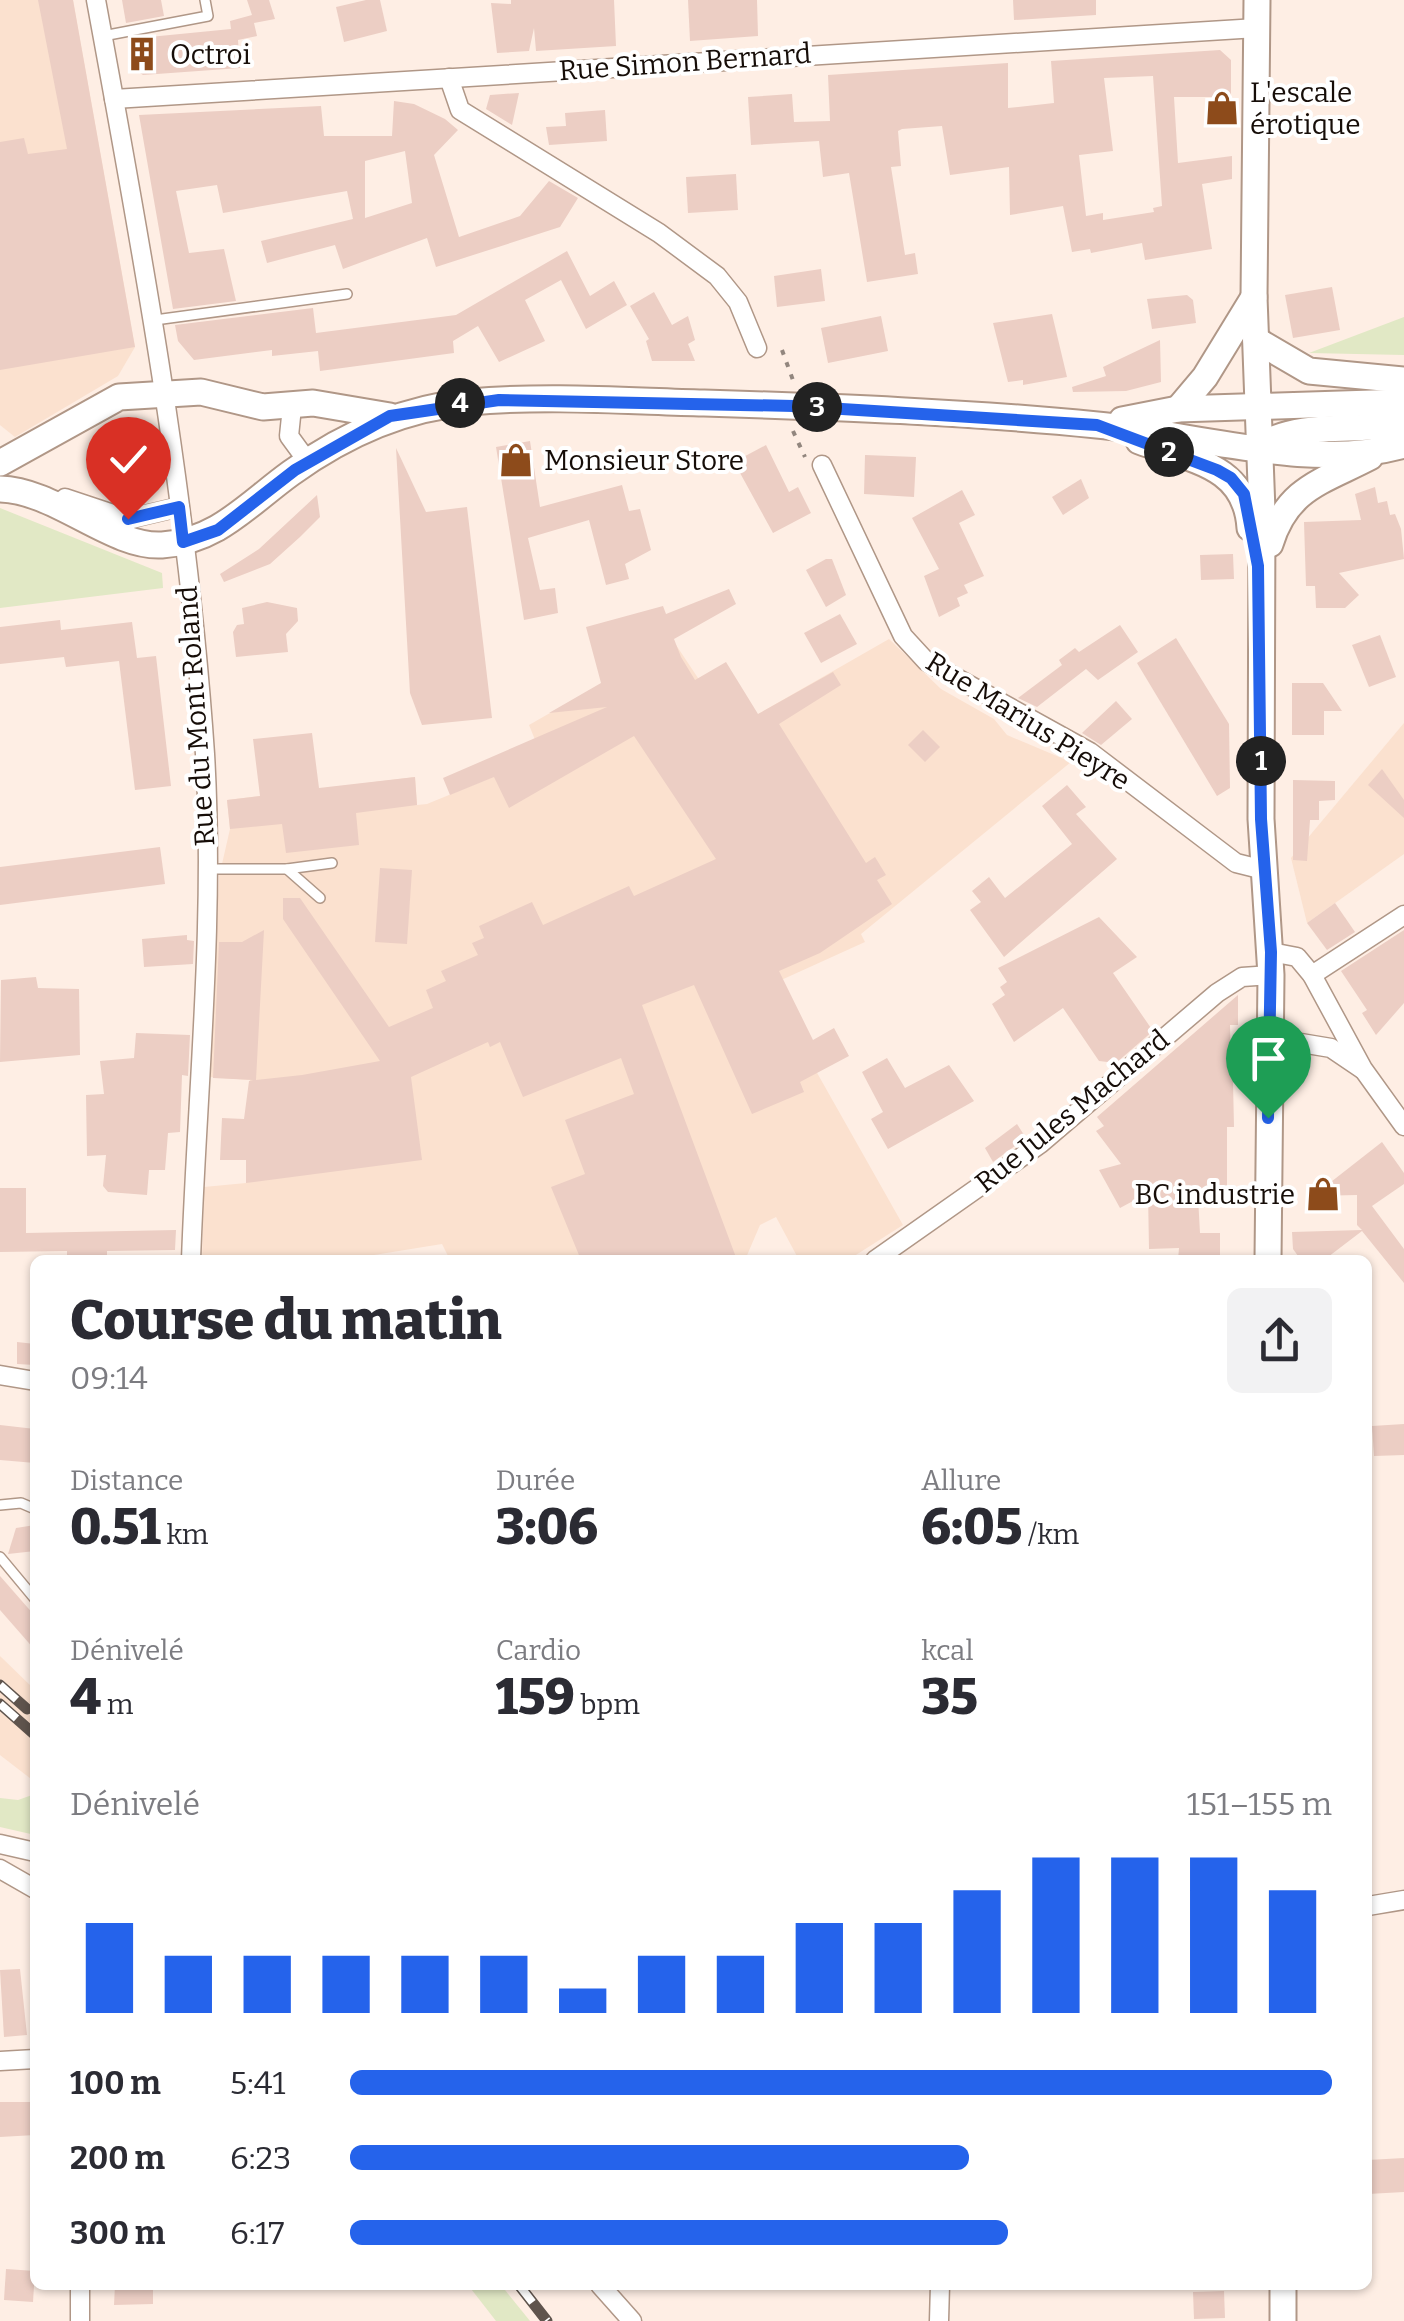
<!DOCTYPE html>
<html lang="fr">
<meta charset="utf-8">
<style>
:root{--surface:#fff;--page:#f2f2f3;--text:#2b2b33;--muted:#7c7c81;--accent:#2563eb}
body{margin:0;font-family:Bitter,serif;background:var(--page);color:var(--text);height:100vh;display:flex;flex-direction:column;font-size:38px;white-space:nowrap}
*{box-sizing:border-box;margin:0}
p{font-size:32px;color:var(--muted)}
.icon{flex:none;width:55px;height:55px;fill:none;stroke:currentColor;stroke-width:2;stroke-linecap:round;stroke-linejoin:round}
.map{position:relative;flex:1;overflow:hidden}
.details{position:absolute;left:30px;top:1255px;width:1342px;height:1035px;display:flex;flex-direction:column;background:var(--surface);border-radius:15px;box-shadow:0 2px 8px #0004}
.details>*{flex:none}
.pin{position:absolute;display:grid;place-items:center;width:85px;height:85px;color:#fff;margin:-102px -42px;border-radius:50% 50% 50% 0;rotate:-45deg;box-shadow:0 0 10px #0007}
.pin .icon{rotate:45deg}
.km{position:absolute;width:50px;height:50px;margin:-25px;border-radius:50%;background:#222;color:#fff;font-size:28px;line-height:50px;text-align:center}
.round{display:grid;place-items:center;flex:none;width:105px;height:105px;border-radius:15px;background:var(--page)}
.overview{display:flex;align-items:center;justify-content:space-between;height:170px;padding:0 40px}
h1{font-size:55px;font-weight:800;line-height:75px}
.metrics{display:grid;grid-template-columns:repeat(3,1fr);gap:15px;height:170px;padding:10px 40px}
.metrics div{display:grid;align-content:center}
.metrics b{font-size:50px;font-weight:800}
.metrics small{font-size:28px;font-weight:400}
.metrics p{font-size:28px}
.chart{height:280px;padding:20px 40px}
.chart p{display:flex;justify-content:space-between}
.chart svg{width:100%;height:180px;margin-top:10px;stroke:var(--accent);stroke-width:6}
ul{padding:0 40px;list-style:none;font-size:32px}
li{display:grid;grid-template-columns:160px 120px 1fr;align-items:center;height:75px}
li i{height:25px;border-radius:12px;background:var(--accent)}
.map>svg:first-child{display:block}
.built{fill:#fbe1cf}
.green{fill:#e1e8c5}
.building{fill:#eccec4;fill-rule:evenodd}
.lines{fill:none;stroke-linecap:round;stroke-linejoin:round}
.lane-casing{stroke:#b09787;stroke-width:12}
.street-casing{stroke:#b09787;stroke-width:21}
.secondary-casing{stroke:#b09787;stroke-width:29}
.path{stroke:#92867e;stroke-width:4;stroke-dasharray:5 8;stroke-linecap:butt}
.lane{stroke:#fff;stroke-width:9}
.street{stroke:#fff;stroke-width:18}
.secondary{stroke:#fff;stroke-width:25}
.rail-casing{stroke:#5f544d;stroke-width:11}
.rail{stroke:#fff;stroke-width:8;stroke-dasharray:22;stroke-linecap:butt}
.route-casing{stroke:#fff;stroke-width:20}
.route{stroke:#2563eb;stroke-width:12}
.labels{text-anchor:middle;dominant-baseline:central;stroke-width:8;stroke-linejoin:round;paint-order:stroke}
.poi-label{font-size:28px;fill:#160d08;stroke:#fff;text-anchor:start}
.street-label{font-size:28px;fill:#160d08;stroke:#fff}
</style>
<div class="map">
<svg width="1404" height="2321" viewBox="0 0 1404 2321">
<rect width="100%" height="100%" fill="#feeee4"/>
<!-- built -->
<g class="built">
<polygon points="0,0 73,0 135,347 118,376 15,437 0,425"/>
<polygon points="889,639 941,689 994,719 1007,735 1071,762 861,934 865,942 768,986 903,1225 848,1260 799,1260 776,1217 760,1225 745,1260 450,1260 442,1244 343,1260 202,1260 204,1187 246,1183 250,1080 209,1077 219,877 230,829 227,800 415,777 417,805 427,804 542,757 529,725 674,642 732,729"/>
<polygon points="1404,723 1404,854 1307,923 1291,858"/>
<polygon points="0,1656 35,1690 35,1782 0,1755"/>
</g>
<!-- green -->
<g class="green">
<polygon points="1404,317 1404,355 1309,353"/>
<polygon points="0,508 162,573 163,588 0,608"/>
<polygon points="35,1794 35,1835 0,1827 0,1798 18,1800"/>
<polygon points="468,2285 501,2285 530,2321 496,2321"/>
</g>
<!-- building -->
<g class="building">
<polygon points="38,0 73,0 135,347 0,370 0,142 24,138 28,154 67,149"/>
<polygon points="122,0 161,0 164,16 126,23"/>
<polygon points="247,0 269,0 275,19 254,23 257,36 238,40 240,68 143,75 134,69 129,39 231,29 230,21 252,15"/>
<polygon points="366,0 380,0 387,31 344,42 336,7"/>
<polygon points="511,0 614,0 616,46 536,51 534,28 529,51 497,53 491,3 511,4"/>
<polygon points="688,0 757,0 758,36 690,41"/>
<polygon points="1013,0 1096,0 1096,15 1014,20"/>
<path d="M1220,50L1231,60V120H1212V97H1174L1178,163L1232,156V179L1202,184L1212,249L1145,260L1142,243L1091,253L1090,249L1072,252L1063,206L1010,215L1009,167L950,175L942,126L902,129L898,131L901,166L891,167L905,255L915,253L918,274L867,282L849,173L823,177L819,141L751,145L748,97L792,94L794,122L830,121L828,75L1008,63V108L1054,103L1051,61ZM1153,76L1162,206L1153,208L1154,212L1103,220V213L1086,216L1079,155L1113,151L1104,78Z"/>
<polygon points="519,93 512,125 486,109 490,95"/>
<path d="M394,101L414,104L445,119L458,130L434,155L459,237L520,216L549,181L578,198L560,227L436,267L427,238L343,269L335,245L267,263L261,241L353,219L347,191L223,213L217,185L176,191L189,253L224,249L236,301L173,309L139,115L321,106L324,136H392ZM405,151L412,203L365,218V161Z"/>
<polygon points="605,110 607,141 549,145 546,127 566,126 565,113"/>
<polygon points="736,174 738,210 688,213 686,177"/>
<polygon points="567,251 590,296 614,281 627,305 586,329 561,280 525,300 545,341 499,362 478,326 453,341 454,353 320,371 318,351 272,356 272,350 194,360 178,341 175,325 313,308 316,333 456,315"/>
<polygon points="821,269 825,301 777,307 774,276"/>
<polygon points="1332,287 1340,330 1293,338 1285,295"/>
<polygon points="654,292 672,325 688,316 695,340 688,344 695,361 652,361 646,341 649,339 630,306"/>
<polygon points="1187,295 1193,300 1196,323 1152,329 1147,299"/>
<polygon points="1052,314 1067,377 1023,385 1023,380 1008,382 993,323"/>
<polygon points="881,316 888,351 828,363 821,328"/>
<polygon points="1160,340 1161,382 1126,391 1073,392 1072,387 1106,376 1103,367"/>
<polygon points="530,441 540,507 622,485 629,511 640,509 651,550 625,564 629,579 606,585 589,520 528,538 540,590 555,588 558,613 524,620 496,447"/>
<polygon points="766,445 789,492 798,487 811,513 773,533 734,462"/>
<polygon points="396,448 426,512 467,507 492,718 422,725 410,693"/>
<polygon points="865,455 916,457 914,497 864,494"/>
<polygon points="1081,479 1089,498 1063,515 1052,497"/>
<polygon points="1375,487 1378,503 1387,501 1390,515 1395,514 1401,529 1404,559 1339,573 1359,595 1345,608 1316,608 1315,586 1306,586 1304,522 1361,520 1355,494"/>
<polygon points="962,490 975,515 959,523 984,576 964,585 968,593 957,598 960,606 939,617 924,576 939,569 912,518"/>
<polygon points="317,495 320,517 300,537 270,564 224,582 220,574 259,549"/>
<polygon points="1233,554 1234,579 1201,580 1200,555"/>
<polygon points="826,559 832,559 846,595 826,607 806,570"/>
<polygon points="729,589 736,604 674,639 681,657 695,680 726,662 758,714 833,672 841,685 779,724 866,863 875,857 886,875 877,880 892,904 820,953 779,971 813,1040 834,1028 849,1056 800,1082 804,1092 752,1114 694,985 642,1005 737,1260 581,1260 551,1187 585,1174 565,1120 634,1094 621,1058 523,1097 500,1042 490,1047 488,1042 411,1077 422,1160 246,1183 246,1160 220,1160 222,1118 244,1119 249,1081 253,1080 213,1078 219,942 242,942 264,930 256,1080 302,1075 380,1061 283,919 283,898 300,898 389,1027 433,1008 426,990 446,981 441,971 478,955 472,943 484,938 479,926 532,902 543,925 629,886 634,896 716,859 634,736 509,808 494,777 450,795 443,778 607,707 549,713 601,683 586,627 663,606 666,614"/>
<polygon points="267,602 297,608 298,621 286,634 288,652 236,657 233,632 237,625 244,624 242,608"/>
<polygon points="840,614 857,644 821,663 804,633"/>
<polygon points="60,620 61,630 132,622 137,658 156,656 171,786 135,790 119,661 66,667 64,657 0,664 0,627"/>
<polygon points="1120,625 1138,652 1098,680 1086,669 1037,707 1018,698 1062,665 1059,660 1075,648 1079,652"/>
<polygon points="1380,635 1396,677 1369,687 1352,645"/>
<polygon points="1176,638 1229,724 1230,788 1217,796 1137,663"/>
<polygon points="1292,683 1323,683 1342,711 1324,711 1324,735 1292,735"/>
<polygon points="1116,701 1132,719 1101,745 1082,733"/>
<polygon points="923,730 940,747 925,762 908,745"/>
<polygon points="312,733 319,788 415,777 417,805 356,813 359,845 286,853 282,824 230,829 227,800 260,796 253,739"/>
<polygon points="1382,769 1404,800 1404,818 1368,785"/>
<polygon points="1293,780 1335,781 1335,800 1319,801 1319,820 1310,820 1307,861 1293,860"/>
<polygon points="1067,785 1086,807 1076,814 1117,859 1004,957 970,910 981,902 972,891 989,877 1005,898 1072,844 1042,806"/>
<polygon points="160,847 165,884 0,905 0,867"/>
<polygon points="380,868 412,870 407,944 375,942"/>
<polygon points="1335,903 1355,932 1327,950 1307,923"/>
<polygon points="1099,917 1137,957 1113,973 1153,1031 1116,1063 1099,1061 1063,1008 1014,1042 992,1004 1005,995 1000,987 1007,982 998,968"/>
<polygon points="1404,930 1404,1003 1376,1035 1362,1013 1367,1010 1341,971"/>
<polygon points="187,935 187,940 194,941 193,964 144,967 142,939"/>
<polygon points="36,977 38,988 79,989 80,1055 0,1062 1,980"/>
<polygon points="1238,995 1238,1025 1230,1025 1231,1065 1239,1065 1240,1082 1233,1082 1234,1127 1227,1127 1227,1197 1198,1197 1200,1233 1220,1233 1220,1260 1178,1260 1179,1248 1149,1249 1148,1193 1120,1208 1099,1170 1121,1164 1096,1131 1104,1126 1097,1117"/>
<polygon points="136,1033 190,1035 188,1076 182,1075 180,1132 168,1133 165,1170 149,1170 147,1195 108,1192 103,1186 106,1155 87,1156 86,1095 104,1094 100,1061 134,1058"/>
<polygon points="887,1058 905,1088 949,1065 974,1101 888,1149 871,1119 883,1112 862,1072"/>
<polygon points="1017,1124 1026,1138 993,1162 985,1148"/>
<polygon points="1382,1142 1404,1173 1404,1184 1372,1206 1404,1249 1404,1283 1362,1231 1324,1260 1301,1260 1293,1249 1292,1232 1362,1230 1357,1225 1357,1195 1313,1196"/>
<polygon points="0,1188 26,1188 26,1233 176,1230 175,1250 107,1251 107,1260 67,1260 67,1251 0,1252"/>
<polygon points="17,1342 35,1344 35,1365 17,1364"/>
<polygon points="1404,1424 1404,1455 1374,1456 1372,1426"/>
<polygon points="0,1425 35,1429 35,1463 0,1460"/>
<polygon points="35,1525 35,1551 8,1554 16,1528"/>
<polygon points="0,1576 35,1616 35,1650 0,1610"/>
<polygon points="20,1969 27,2035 4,2037 0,1970"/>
<polygon points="0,2102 35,2102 35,2135 0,2137"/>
<polygon points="1404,2158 1404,2192 1368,2194 1368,2160"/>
<polygon points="6,2269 35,2271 33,2302 4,2300"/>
<polygon points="115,2285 153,2285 153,2304 114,2305"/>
<polygon points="1224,2291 1225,2318 1194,2319 1193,2292"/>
</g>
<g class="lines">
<!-- lane casing -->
<g class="lane-casing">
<g id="lane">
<polyline points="103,36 208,16 205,0"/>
<polyline points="155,320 347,294"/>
<polyline points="206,869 287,869 332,863"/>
<polyline points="287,869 320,898"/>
<polyline points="0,1505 21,1503 35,1509"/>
<polyline points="0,1557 35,1599"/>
</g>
</g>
<!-- street casing -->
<g class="street-casing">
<g id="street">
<path d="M96,0C142,250 188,500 205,754C215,922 197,1092 191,1260"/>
<polyline points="449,78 460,110 659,233 717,276 738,302 757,348"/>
<polyline points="114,99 1257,28"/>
<polyline points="292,407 289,436 308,462"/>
<polyline points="822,465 903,636 926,661 1090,752 1236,863 1264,870"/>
<polyline points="65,498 128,519 179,507"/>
<polyline points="1271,952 1297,957 1312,975 1363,1069 1404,1126"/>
<polyline points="1312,975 1404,915"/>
<polyline points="1271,1038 1331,1048 1362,1069"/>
<polyline points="875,1260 1040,1144 1217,993 1242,977 1271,975"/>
<polyline points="0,1375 35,1381"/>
<polyline points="0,1844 35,1852"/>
<polyline points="0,1869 35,1889"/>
<polyline points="1368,1906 1404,1900"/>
<polyline points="0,2061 35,2059"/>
<polyline points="600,2285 632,2321"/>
<polyline points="80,2321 80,2285"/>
<polyline points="939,2321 940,2285"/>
</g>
</g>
<!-- secondary casing -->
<g class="secondary-casing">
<g id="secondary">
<polyline points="1257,0 1254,297 1262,511 1261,819 1271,975 1268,1260"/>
<polyline points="1256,340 1309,371 1404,380"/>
<polyline points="1178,409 1205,377 1254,297"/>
<polyline points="1122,420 1178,409 1404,402"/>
<path d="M1139,441C1190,460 1246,464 1250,528"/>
<path d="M1264,444C1302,421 1360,433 1404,423"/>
<polyline points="0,463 119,397 201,392 263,407 313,403 390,416"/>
<path d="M0,489C55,490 112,548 162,545C218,541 248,504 291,473C345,434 403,408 470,402C548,395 627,401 704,403C835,407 967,412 1097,425C1193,434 1311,472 1404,445"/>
<path d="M1270,544C1287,488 1322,482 1370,457"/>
<polyline points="1283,2285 1283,2321"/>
</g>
</g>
<!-- path -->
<g class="path">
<polyline points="782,350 794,383"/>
<polyline points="793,431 805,457"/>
</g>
<!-- lane -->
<use href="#lane" class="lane"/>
<!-- street -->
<use href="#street" class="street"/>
<!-- secondary -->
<use href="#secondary" class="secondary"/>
<!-- rail casing -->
<g class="rail-casing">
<g id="rail">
<polyline points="0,1685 27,1709"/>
<polyline points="0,1704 35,1735"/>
<polyline points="519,2285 547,2321"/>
</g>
</g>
<!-- rail -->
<use href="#rail" class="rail"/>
</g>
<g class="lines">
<!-- route casing -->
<g class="route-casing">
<polyline id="route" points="128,519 179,507 183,542 218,530 295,470 390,416 499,400 794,406 1097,425 1217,470 1231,478 1244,494 1258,566 1261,819 1271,952 1268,1118"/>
</g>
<!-- route -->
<use href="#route" class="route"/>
</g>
<!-- icons -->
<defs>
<g id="building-bare" transform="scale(2.7)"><path d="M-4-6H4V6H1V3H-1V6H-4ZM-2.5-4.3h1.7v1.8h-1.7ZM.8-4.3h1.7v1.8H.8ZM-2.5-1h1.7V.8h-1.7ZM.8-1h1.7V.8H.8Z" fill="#8d4b1b" stroke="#fff" stroke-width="2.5" paint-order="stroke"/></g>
<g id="shop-bare" transform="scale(2.7)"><path d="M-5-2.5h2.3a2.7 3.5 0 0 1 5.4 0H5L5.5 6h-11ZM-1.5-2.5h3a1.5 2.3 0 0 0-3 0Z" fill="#8d4b1b" stroke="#fff" stroke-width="2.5" paint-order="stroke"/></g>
</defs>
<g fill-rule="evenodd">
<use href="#building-bare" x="142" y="54"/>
<use href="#shop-bare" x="1222" y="108"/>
<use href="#shop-bare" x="516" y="460"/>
<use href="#shop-bare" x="1323" y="1194"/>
</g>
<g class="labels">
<!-- poi labels -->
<g class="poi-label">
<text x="170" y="54">Octroi</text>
<text x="1250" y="92">L'escale<tspan x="1250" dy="32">érotique</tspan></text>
<text x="544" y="460">Monsieur Store</text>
<text x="1295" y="1194" text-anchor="end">BC industrie</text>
</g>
<!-- street labels -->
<g class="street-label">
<text transform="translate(685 62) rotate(-4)">Rue Simon Bernard</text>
<text transform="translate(196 716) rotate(-94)">Rue du Mont Roland</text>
<text transform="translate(1028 721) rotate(32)">Rue Marius Pieyre</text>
<text transform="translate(1072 1111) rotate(-39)">Rue Jules Machard</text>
</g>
</g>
</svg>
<div class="pin" style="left:1268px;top:1118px;background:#1e9e55"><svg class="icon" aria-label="arrive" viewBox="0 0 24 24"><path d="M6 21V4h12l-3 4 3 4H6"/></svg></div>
<div class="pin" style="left:128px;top:519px;background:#d93025"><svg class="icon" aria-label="check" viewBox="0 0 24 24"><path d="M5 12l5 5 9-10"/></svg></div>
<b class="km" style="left:1261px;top:761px">1</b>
<b class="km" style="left:1169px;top:452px">2</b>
<b class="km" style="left:817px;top:407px">3</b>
<b class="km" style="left:460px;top:403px">4</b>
<section class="details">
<div class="overview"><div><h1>Course du matin</h1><p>09:14</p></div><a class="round"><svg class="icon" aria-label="share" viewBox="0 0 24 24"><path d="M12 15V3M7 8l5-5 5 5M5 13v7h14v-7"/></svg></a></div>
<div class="metrics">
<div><p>Distance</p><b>0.51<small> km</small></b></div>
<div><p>Durée</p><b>3:06</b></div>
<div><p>Allure</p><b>6:05<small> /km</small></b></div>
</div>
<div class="metrics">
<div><p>Dénivelé</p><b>4<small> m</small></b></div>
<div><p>Cardio</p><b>159<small> bpm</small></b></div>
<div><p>kcal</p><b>35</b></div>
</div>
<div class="chart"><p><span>Dénivelé</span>151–155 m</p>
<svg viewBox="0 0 160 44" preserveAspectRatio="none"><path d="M5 44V22M15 44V30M25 44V30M35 44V30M45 44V30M55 44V30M65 44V38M75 44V30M85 44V30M95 44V22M105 44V22M115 44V14M125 44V6M135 44V6M145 44V6M155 44V14"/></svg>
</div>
<ul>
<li><b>100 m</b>5:41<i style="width:100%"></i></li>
<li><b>200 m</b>6:23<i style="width:63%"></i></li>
<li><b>300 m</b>6:17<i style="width:67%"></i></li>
</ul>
</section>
</div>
